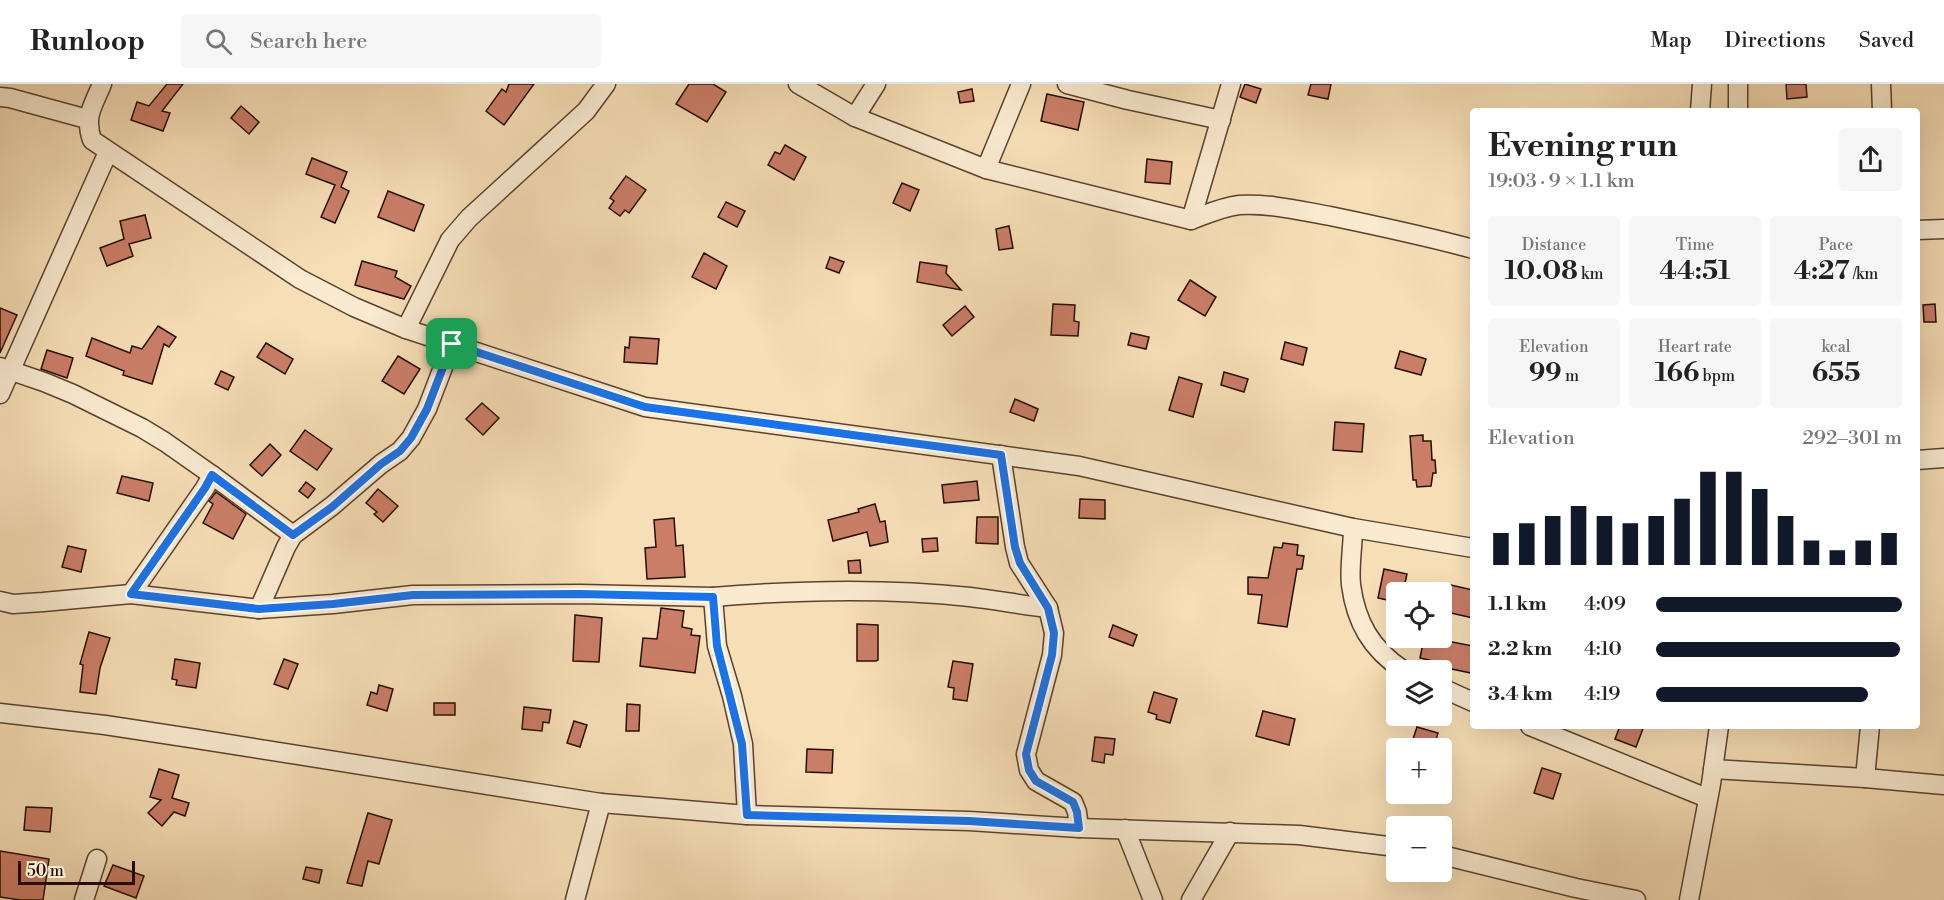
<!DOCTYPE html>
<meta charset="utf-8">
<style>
:root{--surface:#fff;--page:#f6f6f6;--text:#222;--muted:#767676;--line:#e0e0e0;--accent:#111827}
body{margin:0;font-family:"Libre Bodoni",serif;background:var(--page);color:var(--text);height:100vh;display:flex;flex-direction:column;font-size:22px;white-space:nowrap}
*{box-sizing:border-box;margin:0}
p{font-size:20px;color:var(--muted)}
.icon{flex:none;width:33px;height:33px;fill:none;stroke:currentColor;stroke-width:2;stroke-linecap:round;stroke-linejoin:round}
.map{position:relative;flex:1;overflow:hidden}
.side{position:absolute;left:1470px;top:24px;width:450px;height:621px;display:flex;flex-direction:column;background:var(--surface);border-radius:6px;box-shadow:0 6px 24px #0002}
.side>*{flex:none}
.buttons{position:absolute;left:1386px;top:498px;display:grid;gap:12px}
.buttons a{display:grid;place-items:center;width:66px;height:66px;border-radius:6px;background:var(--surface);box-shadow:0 6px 24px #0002;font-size:30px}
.scale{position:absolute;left:18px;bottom:15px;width:117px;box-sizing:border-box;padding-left:6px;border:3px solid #270e00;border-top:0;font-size:16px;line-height:21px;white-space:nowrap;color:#270e00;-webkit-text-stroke:4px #f9ead0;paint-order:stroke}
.pin{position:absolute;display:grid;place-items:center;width:51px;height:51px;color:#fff;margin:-26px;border-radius:12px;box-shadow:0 3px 9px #0006}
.round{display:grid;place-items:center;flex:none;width:63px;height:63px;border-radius:6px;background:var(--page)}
.head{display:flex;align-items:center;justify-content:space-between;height:102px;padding:0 18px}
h1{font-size:33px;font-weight:800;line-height:45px}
.figures{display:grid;grid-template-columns:repeat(3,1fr);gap:9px;height:102px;padding:6px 18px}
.figures div{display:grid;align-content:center;border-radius:6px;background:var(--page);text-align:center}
.figures b{font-size:26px;font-weight:800}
.figures small{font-size:16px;font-weight:400}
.figures p{font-size:16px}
.chart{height:168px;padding:12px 18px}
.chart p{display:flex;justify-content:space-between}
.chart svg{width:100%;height:108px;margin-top:6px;stroke:var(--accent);stroke-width:6}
ul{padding:0 18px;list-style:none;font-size:20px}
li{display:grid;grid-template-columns:96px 72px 1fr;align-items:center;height:45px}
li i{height:15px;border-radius:8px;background:var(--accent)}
header{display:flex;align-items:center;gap:36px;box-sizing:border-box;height:84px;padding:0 30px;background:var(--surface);border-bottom:2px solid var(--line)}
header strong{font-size:28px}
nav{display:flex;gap:33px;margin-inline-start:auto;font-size:21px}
.search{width:420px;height:54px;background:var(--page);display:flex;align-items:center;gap:15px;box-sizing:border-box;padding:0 21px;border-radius:6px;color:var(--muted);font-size:22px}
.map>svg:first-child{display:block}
.building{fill:#ca7e68;stroke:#270e00;stroke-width:1.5}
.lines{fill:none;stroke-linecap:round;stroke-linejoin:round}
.minor-casing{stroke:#5b422e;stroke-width:21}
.minor{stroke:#f9ead0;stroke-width:18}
.route-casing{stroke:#fff;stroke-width:12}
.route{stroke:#1a73e8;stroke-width:8}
</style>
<header>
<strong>Runloop</strong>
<div class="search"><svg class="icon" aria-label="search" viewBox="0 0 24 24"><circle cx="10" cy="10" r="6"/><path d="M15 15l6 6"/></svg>Search here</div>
<nav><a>Map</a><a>Directions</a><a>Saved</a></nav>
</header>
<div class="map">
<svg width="1944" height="816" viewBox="0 0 1944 816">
<rect width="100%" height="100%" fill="#f6deb6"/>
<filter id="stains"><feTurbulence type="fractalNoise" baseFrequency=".00333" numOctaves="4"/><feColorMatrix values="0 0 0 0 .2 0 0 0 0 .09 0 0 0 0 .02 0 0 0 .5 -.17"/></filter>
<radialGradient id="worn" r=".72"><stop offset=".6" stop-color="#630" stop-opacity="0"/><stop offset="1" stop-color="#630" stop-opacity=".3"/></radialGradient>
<!-- building -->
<g class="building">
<polygon points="167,0 183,0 162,27 170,29 163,47 131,36 137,18 149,22"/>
<polygon points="509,0 534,0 504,41 486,27 502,5 506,8"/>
<polygon points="689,0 713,0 726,8 707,38 676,20"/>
<polygon points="1245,0 1261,5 1256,19 1240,13"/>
<polygon points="1311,0 1331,0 1328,15 1308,11"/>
<polygon points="1786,0 1806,0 1807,13 1787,15"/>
<polygon points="972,5 974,17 960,19 958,8"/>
<polygon points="1047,10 1084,18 1078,46 1041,37"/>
<polygon points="241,22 259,38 249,50 231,34"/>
<polygon points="785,61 806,73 794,96 768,81 775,68 780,70"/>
<polygon points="312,74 347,88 341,103 349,107 335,139 321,133 335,101 306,90"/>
<polygon points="1147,75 1172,78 1170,100 1145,98"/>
<polygon points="626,92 646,106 629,129 625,126 620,132 609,124 614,117 610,114"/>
<polygon points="902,99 919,106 910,127 893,119"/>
<polygon points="388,107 424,121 414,147 378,133"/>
<polygon points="726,118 745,127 737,143 718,133"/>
<polygon points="145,131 151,154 129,160 133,172 107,182 100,164 124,155 120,137"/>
<polygon points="1009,142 1013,164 999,166 996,145"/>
<polygon points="704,169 727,182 716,205 692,193"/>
<polygon points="830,173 844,178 839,189 826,184"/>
<polygon points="362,177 397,187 395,193 411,202 404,215 355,201"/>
<polygon points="920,178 947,182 946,189 961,206 917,198"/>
<polygon points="1190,196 1216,213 1205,232 1178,216"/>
<polygon points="1053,220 1075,221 1074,237 1079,238 1078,252 1051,251"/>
<polygon points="1935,220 1936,238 1924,238 1923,221"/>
<polygon points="965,222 974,233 952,252 943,241"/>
<polygon points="0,224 17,231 0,269"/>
<polygon points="158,242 176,253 169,263 164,260 152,300 123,291 124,287 86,272 92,254 130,269 132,262 142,265"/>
<polygon points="1131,249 1149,253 1146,265 1128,261"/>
<polygon points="630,253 659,255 657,280 624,278 625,263 629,264"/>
<polygon points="1285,258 1307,264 1303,281 1281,275"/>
<polygon points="266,259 293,275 285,290 257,273"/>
<polygon points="47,266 73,274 67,294 41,285"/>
<polygon points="1400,267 1426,275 1421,291 1395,284"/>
<polygon points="398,272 420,285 404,310 382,297"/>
<polygon points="221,287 234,293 228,306 215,300"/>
<polygon points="1224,288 1248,295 1244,308 1221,301"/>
<polygon points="1179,293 1202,300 1193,333 1169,326"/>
<polygon points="1015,315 1038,325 1034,337 1010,328"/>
<polygon points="482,319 499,334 483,351 466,335"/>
<polygon points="1335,338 1364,340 1362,368 1333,366"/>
<polygon points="305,346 332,365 317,386 290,367"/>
<polygon points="1423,351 1423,357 1431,357 1432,376 1435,376 1436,389 1433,389 1431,402 1417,403 1416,396 1413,396 1410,352"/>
<polygon points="270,360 281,371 262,392 250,381"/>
<polygon points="122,392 153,399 149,417 117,409"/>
<polygon points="977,397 979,416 944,419 942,401"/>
<polygon points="306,398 315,405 308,414 299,407"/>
<polygon points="378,405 398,422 383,438 374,430 377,428 366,419"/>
<polygon points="216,408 246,430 233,455 203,439 213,420 209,417"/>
<polygon points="1080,415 1105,416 1105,435 1079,434"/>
<polygon points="875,420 880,438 885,437 888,458 870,462 867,448 833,457 828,436 859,428 858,425"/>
<polygon points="977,433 998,433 998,460 976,459"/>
<polygon points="674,434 676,462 683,461 685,493 647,495 645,464 656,463 654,436"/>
<polygon points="937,454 938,467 923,468 922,455"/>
<polygon points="1283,459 1298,461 1297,471 1304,472 1302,485 1297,485 1287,543 1258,539 1262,511 1248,510 1248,493 1268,494 1274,463 1282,464"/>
<polygon points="68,462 86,466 81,488 62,483"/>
<polygon points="860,476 861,489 849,489 848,477"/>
<polygon points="1384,485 1407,490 1403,508 1396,508 1396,518 1378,514"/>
<polygon points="1442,499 1473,506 1473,534 1442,527"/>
<polygon points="661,524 684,527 682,543 692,545 691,551 700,552 695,589 640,582 643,554 657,555"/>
<polygon points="575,531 602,534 599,578 573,577"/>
<polygon points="857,540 878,541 878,576 876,577 857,577"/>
<polygon points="1113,541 1137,551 1133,562 1109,553"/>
<polygon points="89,548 110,554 100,584 96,610 80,608 83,581 80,580"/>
<polygon points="1424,554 1441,554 1448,555 1447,557 1473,562 1473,584 1471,584 1471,589 1432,581 1433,577 1420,574"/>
<polygon points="175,575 200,579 196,604 176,601 177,596 172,595"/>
<polygon points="284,575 298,580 288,605 274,600"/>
<polygon points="953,577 973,580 967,617 953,615 954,604 948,603"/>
<polygon points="379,601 393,605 387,627 367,621 371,608 377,610"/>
<polygon points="1154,608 1177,615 1170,639 1156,635 1157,631 1148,628"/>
<rect x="434" y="619" width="21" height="12"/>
<polygon points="627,620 640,621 639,647 626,647"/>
<polygon points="524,623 551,626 549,639 543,638 542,647 522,645"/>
<polygon points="1263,627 1295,635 1289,661 1256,652"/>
<polygon points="574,637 587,641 580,663 567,659"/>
<polygon points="1620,642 1644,642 1636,663 1615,655"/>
<polygon points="1417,643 1438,649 1434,662 1413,655"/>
<polygon points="1095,653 1115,655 1113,671 1105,670 1104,679 1092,677"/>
<polygon points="807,665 833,666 832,689 806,688"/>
<polygon points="1542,684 1561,690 1553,715 1534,709"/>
<polygon points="159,685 179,691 172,714 189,719 185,732 174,728 162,742 148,729 161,716 150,713"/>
<polygon points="26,723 52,724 50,748 24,746"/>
<polygon points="368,729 392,736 379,780 368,777 362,802 347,799"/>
<polygon points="0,767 49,775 43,816 20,816 0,813"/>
<polygon points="113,781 144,792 136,814 104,802"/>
<polygon points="306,783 322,786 319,799 303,795"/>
</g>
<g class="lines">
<!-- minor casing -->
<g class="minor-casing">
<g id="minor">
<path d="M102,0C93,22 84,32 92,56L300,195L354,223L406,245L645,323L1079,382L1353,444L1473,464"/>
<polyline points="798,0 855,33 876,0"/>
<polyline points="1067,0 1128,16 1221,36"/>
<polyline points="1738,0 1738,27"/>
<polyline points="1881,0 1882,27"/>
<polyline points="0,13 10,14 87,35"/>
<polyline points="1700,27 1702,0"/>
<path d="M855,33L986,85L1191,136C1207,130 1222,123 1239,121C1269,119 1301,127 1330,132C1378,142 1426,152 1473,165"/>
<polyline points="986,85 1021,0"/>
<polyline points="1191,136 1231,0"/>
<polyline points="1917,146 1944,145"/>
<polyline points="406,245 450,156 469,134 586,27 606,0"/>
<polyline points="0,283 44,298 73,310 142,344 165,358 212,391 205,404 131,510"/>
<polyline points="0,310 108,68"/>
<polyline points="1001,371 1015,463 1019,479 1048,524"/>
<polyline points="1917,376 1944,374"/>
<polyline points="212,391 293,451"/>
<path d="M1353,444C1353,462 1349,483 1351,501C1356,538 1371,565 1403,586"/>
<polyline points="0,517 13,520 43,518 131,510 259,525 333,520 413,511 580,510 713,513"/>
<polyline points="259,525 286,463 293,451 332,422 381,380 400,367 411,354 427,325 452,260"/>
<polyline points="1442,604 1473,618"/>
<polyline points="0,629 105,641 197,655 601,719 747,731 969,737 1079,744 1299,751 1396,763"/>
<polyline points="1530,642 1707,714"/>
<polyline points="1713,685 1865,694 1944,701"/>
<polyline points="1865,694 1870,642"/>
<path d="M747,731L743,660L732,612L717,562L713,513C798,506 885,504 970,513C996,516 1022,521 1048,524L1054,549L1052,571L1026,670L1029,686L1036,697L1073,718L1077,728L1079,744"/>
<polyline points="1125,745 1153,816"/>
<polyline points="1442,771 1576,804 1636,816"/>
<polyline points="84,816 97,775"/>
<polyline points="575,816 601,719"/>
<polyline points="1191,816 1230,748"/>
<polyline points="1689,816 1711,700 1719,642"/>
</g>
</g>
<!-- minor -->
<use href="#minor" class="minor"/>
</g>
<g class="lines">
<!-- route casing -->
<g class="route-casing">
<polygon id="route" points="452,260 645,323 1001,371 1015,463 1020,479 1048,524 1054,549 1052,571 1026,670 1029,686 1036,697 1073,718 1077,728 1079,744 969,737 747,731 742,660 717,562 713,513 580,510 413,511 333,520 259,525 131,510 205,404 212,391 293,451 332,423 381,380 400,367 411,354 427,325"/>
</g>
<!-- route -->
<use href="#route" class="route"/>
</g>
<rect width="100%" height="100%" filter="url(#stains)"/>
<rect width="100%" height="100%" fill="url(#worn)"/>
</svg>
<div class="buttons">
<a><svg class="icon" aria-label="locate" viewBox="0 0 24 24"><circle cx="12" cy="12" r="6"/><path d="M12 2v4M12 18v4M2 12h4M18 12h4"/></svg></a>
<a><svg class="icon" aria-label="layers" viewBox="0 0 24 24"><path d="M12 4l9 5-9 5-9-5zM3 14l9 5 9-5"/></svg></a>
<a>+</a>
<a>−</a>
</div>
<div class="scale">50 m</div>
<div class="pin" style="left:452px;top:260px;background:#1e9e55"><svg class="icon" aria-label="arrive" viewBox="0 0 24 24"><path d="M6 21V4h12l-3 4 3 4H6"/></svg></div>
<section class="side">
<div class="head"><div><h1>Evening run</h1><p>19:03 · 9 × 1.1 km</p></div><a class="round"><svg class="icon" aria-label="share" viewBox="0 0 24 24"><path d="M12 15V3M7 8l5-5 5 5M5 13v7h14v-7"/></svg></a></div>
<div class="figures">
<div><p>Distance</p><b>10.08<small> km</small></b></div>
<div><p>Time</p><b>44:51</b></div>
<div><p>Pace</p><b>4:27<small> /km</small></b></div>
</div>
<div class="figures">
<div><p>Elevation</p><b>99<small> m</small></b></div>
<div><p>Heart rate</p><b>166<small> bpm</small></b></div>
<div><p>kcal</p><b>655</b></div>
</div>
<div class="chart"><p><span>Elevation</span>292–301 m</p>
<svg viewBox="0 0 160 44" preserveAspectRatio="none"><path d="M5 44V31M15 44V27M25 44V24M35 44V20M45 44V24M55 44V27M65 44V24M75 44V17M85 44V6M95 44V6M105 44V13M115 44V24M125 44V34M135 44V38M145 44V34M155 44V31"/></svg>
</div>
<ul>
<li><b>1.1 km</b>4:09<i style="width:100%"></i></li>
<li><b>2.2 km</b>4:10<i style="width:99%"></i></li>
<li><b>3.4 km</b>4:19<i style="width:86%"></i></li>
</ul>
</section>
</div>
